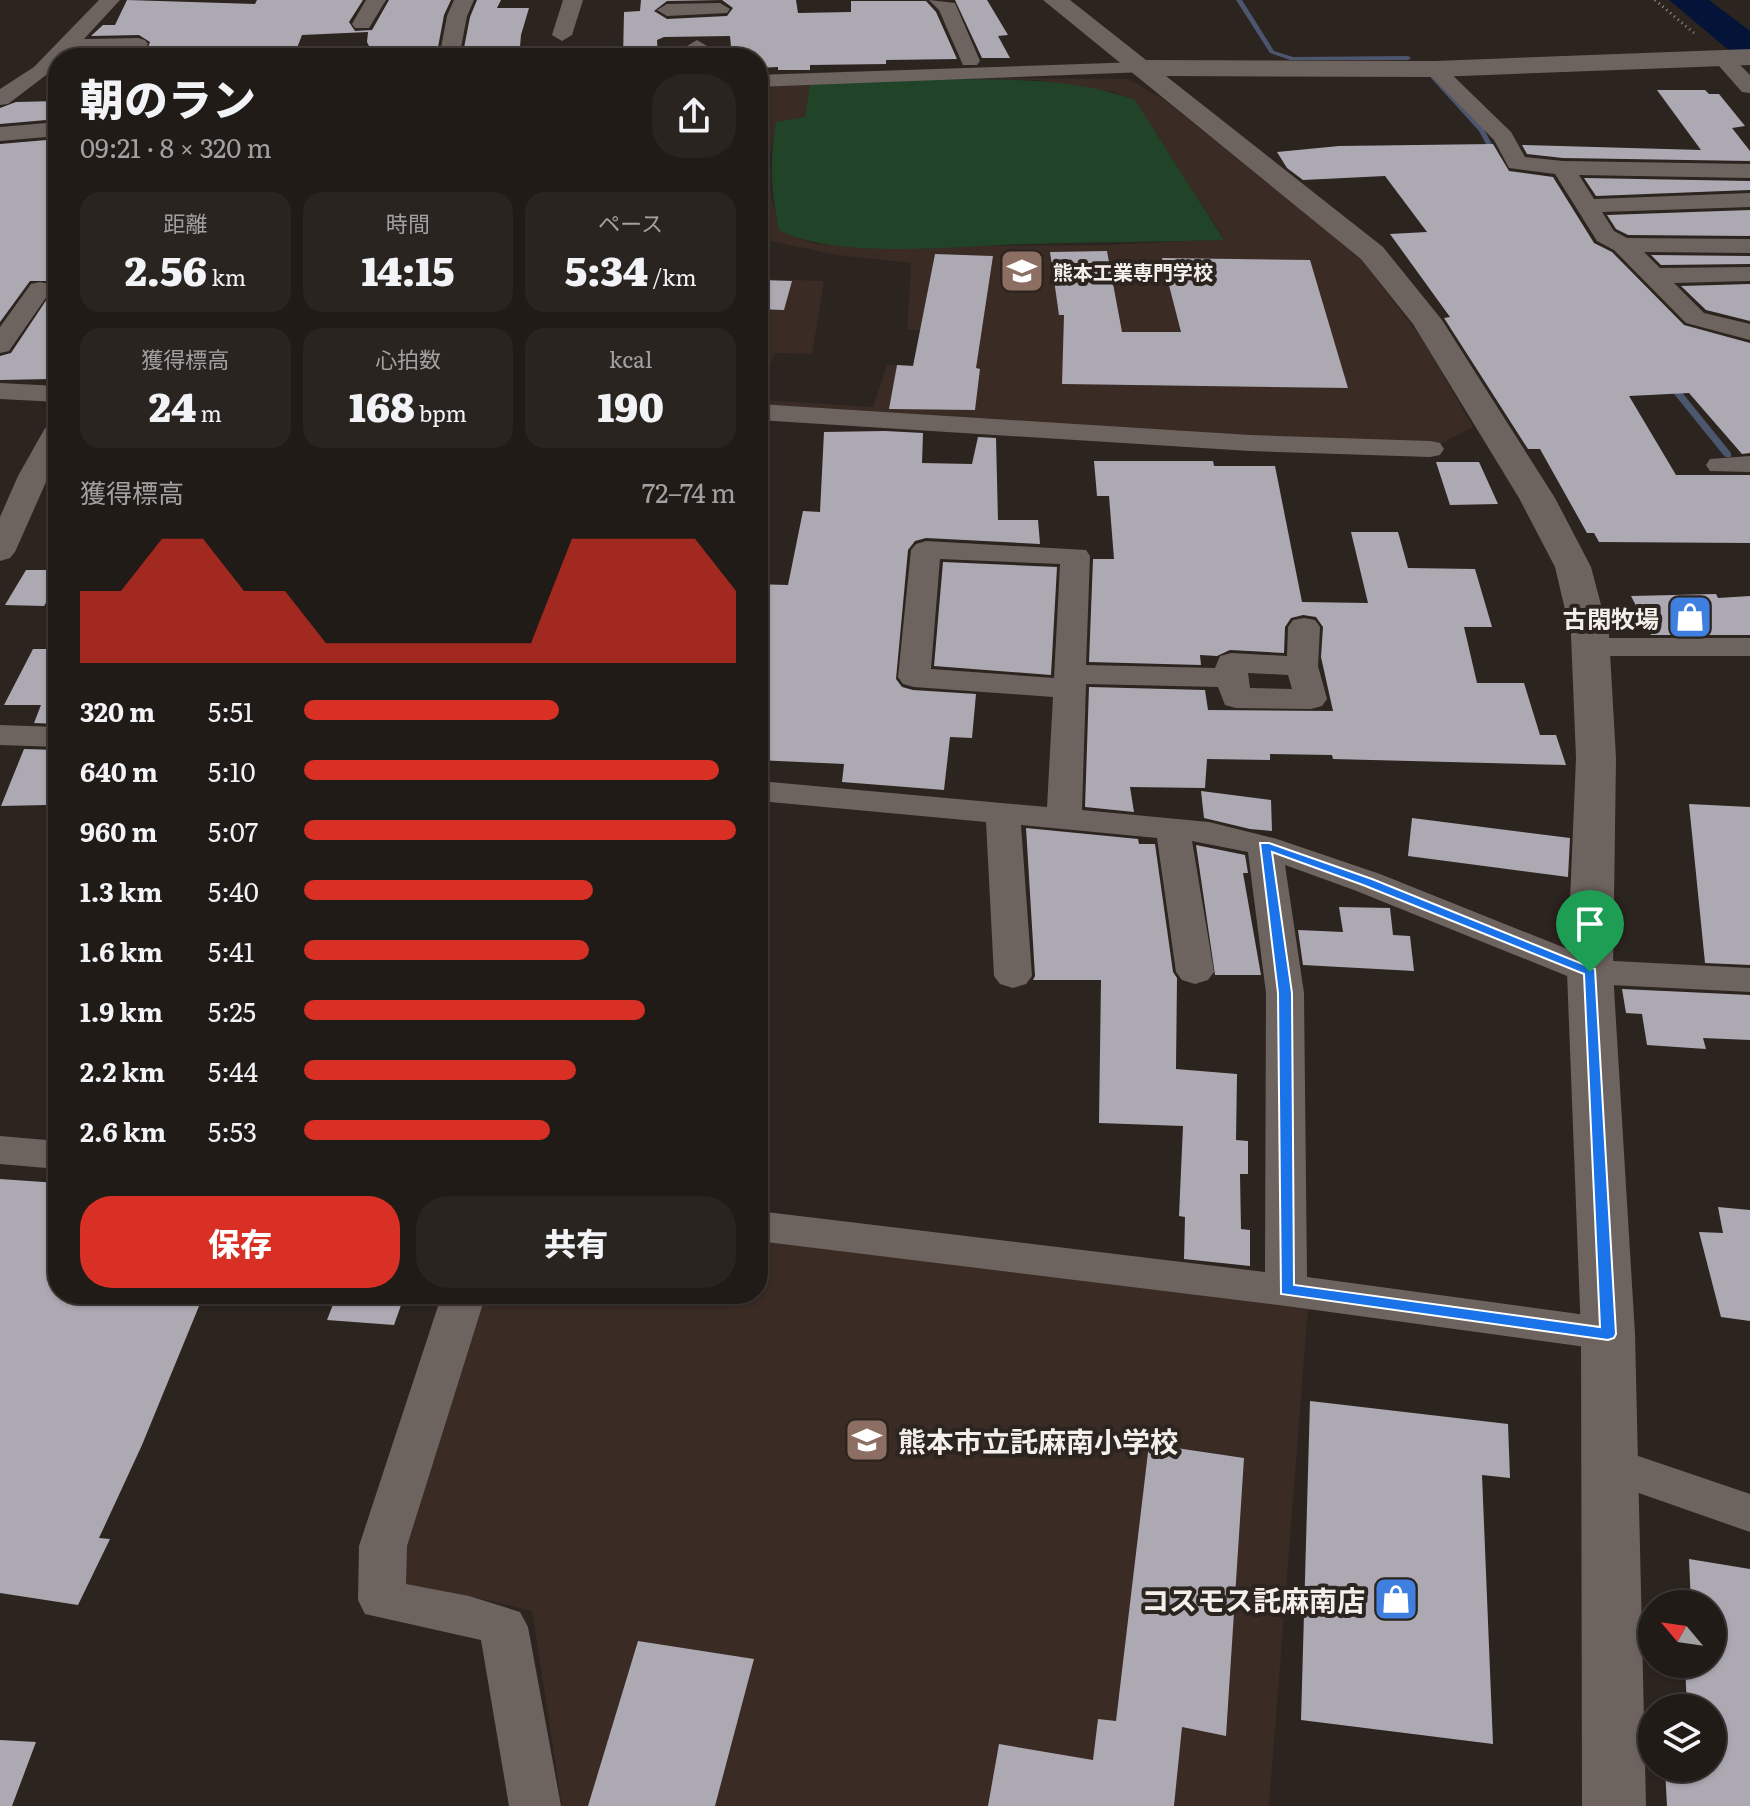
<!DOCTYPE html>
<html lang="ja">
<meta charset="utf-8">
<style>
:root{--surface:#211b17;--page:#292420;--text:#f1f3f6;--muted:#a2a1a1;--line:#3e3936;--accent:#d93025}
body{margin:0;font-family:Literata,"Noto Sans JP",serif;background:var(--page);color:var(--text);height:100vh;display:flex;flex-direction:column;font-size:30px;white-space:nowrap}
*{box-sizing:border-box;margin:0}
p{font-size:26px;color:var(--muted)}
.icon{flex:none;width:44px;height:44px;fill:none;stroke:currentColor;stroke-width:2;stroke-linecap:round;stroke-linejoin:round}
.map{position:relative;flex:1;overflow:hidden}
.sheet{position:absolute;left:48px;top:48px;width:720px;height:1256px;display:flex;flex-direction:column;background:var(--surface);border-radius:32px;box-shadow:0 2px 6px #0004,0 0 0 2px var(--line)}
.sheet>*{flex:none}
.needle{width:52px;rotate:299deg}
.tools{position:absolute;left:1638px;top:1590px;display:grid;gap:16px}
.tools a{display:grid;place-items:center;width:88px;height:88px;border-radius:50%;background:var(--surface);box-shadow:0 2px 6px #0004,0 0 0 2px var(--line);font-size:40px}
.pin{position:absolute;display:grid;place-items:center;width:68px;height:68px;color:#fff;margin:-82px -34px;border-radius:50% 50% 50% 0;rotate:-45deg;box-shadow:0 0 8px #0007}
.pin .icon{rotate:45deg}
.round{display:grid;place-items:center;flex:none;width:84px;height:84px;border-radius:32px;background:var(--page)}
.overview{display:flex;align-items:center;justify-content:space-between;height:136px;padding:0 32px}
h1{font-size:44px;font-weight:800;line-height:60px}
.stats{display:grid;grid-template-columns:repeat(3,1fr);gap:12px;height:136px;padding:8px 32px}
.stats div{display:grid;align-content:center;border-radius:20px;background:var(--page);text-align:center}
.stats b{font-size:40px;font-weight:800}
.stats small{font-size:22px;font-weight:400}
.stats p{font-size:22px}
.chart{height:224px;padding:16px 32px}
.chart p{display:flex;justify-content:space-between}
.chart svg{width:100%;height:144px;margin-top:8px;fill:var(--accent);opacity:.7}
.action{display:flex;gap:16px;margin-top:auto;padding:16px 32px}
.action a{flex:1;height:92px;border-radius:32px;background:var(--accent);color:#fff;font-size:32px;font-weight:800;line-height:92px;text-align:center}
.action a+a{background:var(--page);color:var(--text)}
ul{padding:0 32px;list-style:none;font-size:26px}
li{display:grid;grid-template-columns:128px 96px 1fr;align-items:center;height:60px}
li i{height:20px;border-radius:10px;background:var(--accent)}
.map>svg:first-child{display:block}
.built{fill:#3a2b24;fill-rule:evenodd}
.green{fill:#214429}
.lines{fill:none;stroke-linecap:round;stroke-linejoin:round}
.stream{fill:#4c566e;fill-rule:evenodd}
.river{fill:#031438;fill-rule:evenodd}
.building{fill:#ada9b3;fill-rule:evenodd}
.path{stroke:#948d88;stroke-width:3;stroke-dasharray:1 4;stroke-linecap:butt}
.minor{fill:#6e645f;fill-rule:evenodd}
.tertiary{fill:#6e645f;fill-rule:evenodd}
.route{fill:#1a73e8;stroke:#fff;stroke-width:2;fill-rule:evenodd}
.labels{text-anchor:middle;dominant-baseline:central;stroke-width:8;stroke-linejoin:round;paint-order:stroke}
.far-poi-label{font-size:20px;font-weight:bold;fill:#f5efeb;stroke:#2c241f;text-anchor:start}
.poi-label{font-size:24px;font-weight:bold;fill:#f5efeb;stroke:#2c241f;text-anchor:end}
.near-poi-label{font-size:28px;font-weight:bold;fill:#f5efeb;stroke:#2c241f;text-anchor:start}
</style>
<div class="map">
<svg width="1750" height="1806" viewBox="0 0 1750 1806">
<rect width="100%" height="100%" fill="#2c241f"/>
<!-- built -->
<g class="built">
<path d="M971,78L1128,79L1163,99L1358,255L1421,337L1473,427L1430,449L1250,443L758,405V279L824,281L812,354L775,353L761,389L763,400L873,407L887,365L935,364L934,332L907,329L911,263L837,255L770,241L758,234V84ZM935,79L1036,80L1114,92L1135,101L1224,239L1107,245L863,247L815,244L779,230L771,192L770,157L776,122L805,117L810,84ZM1107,251L1119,315H1059L1050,252ZM935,254L993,256L982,328L921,325ZM1162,259L1309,260L1348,388L1063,384L1064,355L1289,359L1276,291L1169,286ZM1223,299H1270L1276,327H1229ZM1097,332L1251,334L1254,352L1099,351ZM897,366L980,369L975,409L890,406Z"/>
<polygon points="758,1235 1308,1308 1269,1806 1174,1806 1181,1731 1099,1719 1093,1760 988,1806 715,1806 754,1660 639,1641 589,1806 562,1806 532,1611 470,1596 416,1598 396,1573 482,1294 758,1294"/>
</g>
<!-- green -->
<path class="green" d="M935,79C1002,80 1071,76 1135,100L1224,240C1158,242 1093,242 1028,244C962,246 835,260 779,230C771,192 769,160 776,122L805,117L810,83Z"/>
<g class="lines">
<!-- stream -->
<g class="stream">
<polygon points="1236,0 1242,0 1274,51 1293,57 1408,56 1411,58 1408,60 1290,60 1270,53"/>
<polygon points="1431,76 1435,76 1484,129 1499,158 1498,159 1494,159 1479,131 1431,78"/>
<polygon points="1666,380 1672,380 1731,453 1731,457 1725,457 1666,384"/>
</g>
<!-- river -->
<polygon class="river" points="1669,0 1709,0 1750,31 1750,60 1737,57"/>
</g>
<!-- building -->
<g class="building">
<polygon points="127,0 255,4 257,0 363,0 349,22 355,31 372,30 389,0 451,0 444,15 436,58 375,58 367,42 368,32 302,35 297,48 210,49 205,58 69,58 73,54 147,50 150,42 139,35 91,36 103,25 115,25"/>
<polygon points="477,0 501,0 497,8 529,8 521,35 519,58 462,58 470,17"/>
<path d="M641,0H796L798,13L851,12V1H926L936,12L957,59L886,60V64L810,65V70H778V67L758,68V58H732L730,36L664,37L657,40L658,57L623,58L624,12L640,11ZM722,0L733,8L727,16L667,19L654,11L667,1Z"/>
<polygon points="955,0 987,0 1008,35 998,36 1010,58 982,58"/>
<polygon points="1657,90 1705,90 1709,94 1719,94 1745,126 1732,128 1750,151 1750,161 1563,158 1527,154 1522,145 1701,150"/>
<polygon points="58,101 58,119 0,124 0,108 16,102"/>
<polygon points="58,139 58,364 51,379 0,380 0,356 11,353 55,287 50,281 30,281 0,322 0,144"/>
<polygon points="1493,144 1509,171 1553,177 1594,243 1612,252 1684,325 1750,343 1750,453 1742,454 1689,393 1629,396 1676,475 1750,475 1750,543 1599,542 1594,533 1587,533 1540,449 1528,449 1444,318 1450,317 1390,234 1427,232 1385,176 1303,180 1287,168 1277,152 1339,146"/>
<polygon points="1584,178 1750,181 1750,190 1596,196"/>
<polygon points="1750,210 1750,236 1628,235 1616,229 1607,215"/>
<polygon points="1107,251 1122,332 1181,332 1162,258 1310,260 1348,388 1062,384 1064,315 1059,315 1050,252"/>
<polygon points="935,254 993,256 976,368 980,369 975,410 889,409 897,365 913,366"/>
<polygon points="1651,255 1750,256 1750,264 1661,265"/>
<polygon points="758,280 792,281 784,310 758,309"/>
<polygon points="1750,284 1750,321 1706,310 1681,286"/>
<polygon points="885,431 923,433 922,463 972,464 978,437 996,438 998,520 1038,520 1040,544 926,538 915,541 908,550 896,679 902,687 913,690 976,694 972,738 950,737 944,790 842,782 844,764 758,760 758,584 788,585 803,511 820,512 824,432"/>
<polygon points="1094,461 1213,461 1214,466 1275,466 1302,602 1368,603 1351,532 1398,532 1408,568 1475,569 1492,627 1464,627 1477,683 1524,683 1540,735 1556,735 1566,765 1333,759 1332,755 1270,754 1270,760 1207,759 1205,788 1130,787 1134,812 1085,807 1089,687 1205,690 1208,710 1333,711 1321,657 1323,627 1316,617 1303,615 1291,618 1285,627 1284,653 1230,650 1217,656 1200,655 1201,665 1089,662 1093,559 1114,559 1109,496 1097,496"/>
<polygon points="1436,462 1479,462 1498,504 1450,505"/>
<polygon points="943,562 1057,567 1051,675 934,666"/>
<polygon points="26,570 58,570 58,583 44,606 5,605"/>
<polygon points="1716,594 1718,598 1750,596 1750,635 1651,635 1631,596"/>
<polygon points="33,649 58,649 58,724 34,723 41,705 4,705"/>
<polygon points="24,749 58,750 58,772 46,805 1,806"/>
<polygon points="1201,791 1271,800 1272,831 1250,829 1204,818"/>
<polygon points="1689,804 1750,807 1750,965 1705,963"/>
<polygon points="1412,818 1570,838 1568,877 1408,856"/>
<polygon points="1026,828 1138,839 1139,844 1155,844 1173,972 1177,978 1176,1069 1237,1074 1236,1140 1248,1141 1248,1174 1240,1174 1241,1229 1250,1230 1250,1266 1184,1259 1185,1217 1179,1216 1183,1126 1099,1123 1101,980 1033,980 1035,976"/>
<polygon points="1196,845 1245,855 1248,873 1243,873 1261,975 1215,975"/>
<polygon points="1339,907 1390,908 1393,935 1410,936 1414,971 1303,965 1298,930 1343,932"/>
<polygon points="1622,989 1750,995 1750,1040 1703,1038 1706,1049 1647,1045 1642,1014 1626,1013"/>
<polygon points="0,1179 58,1183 58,1294 204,1294 142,1445 99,1538 110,1539 78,1605 0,1593"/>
<polygon points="1718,1207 1750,1210 1750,1321 1721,1317 1699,1232 1723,1233"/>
<polygon points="337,1294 405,1294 394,1325 327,1320"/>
<polygon points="1310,1401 1508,1424 1510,1478 1482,1475 1493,1744 1301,1720"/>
<polygon points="1149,1444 1244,1458 1226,1736 1182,1727 1174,1806 988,1806 999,1744 1093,1760 1098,1719 1116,1721"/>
<polygon points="1689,1559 1750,1569 1750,1806 1667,1806 1665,1768 1712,1768 1712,1708 1687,1708 1685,1664 1712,1664 1712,1604 1691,1604"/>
<polygon points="638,1641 754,1659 715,1806 588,1806"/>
<polygon points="0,1740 36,1742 12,1806 0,1806"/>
</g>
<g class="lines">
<!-- path -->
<polyline class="path" points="1655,0 1694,33"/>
<!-- minor -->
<g class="minor">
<polygon points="99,0 120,0 84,39 138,38 145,40 148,44 145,48 72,51 65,58 58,58 58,66 8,104 0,105 0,89 34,67"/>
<polygon points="366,0 386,0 369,28 355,28 352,24"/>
<polygon points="454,0 474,0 467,16 459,58 439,58 447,16"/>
<polygon points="563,0 583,0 572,35 562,41 552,35"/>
<polygon points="929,0 955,3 980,61 977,65 963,65 939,10"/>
<polygon points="720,3 730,9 727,13 667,16 657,10 667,4"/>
<polygon points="697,40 707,46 705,58 685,58 687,46"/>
<polygon points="1722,52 1729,54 1750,75 1750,93 1742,92 1712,58"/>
<polygon points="1139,62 1149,68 1146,72 758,87 758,75"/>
<polygon points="1435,63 1442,65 1511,132 1525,157 1563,161 1750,164 1750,178 1579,175 1594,199 1750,193 1750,207 1602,212 1614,231 1627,238 1750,239 1750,253 1644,252 1660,268 1750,267 1750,281 1674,283 1704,313 1750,324 1750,340 1686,323 1614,250 1597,241 1555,174 1509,168 1494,140 1428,73 1424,69 1428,65"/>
<polygon points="58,122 58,136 0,141 0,127"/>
<polygon points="40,282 49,284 52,289 9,351 0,353 0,327 31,284"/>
<polygon points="0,383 58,386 58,402 0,399"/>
<polygon points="758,404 1250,435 1430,441 1440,443 1444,449 1440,455 1430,457 1250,451 758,420"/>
<polygon points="58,422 58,455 15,552 10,558 0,561 0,517 18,476 44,430 48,424"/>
<polygon points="1750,456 1750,472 1710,471 1706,465 1710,459"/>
<path d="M926,541L1086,550L1090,556L1086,665L1215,668L1220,656L1231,653L1287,656L1288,627L1293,620L1304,618L1315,620L1320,627L1318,666L1327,699L1322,706L1311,709L1236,708L1225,705L1218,687L1086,684L1082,810L1209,822L1277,839L1380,874L1595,960L1750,968V992L1590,984L1577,980L1354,890L1285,865L1304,993L1307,1277L1608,1318L1623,1322L1630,1334L1623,1346L1608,1350L1286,1306L758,1241V1211L1265,1272L1266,993L1248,852L1192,841L1214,972L1208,980L1195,984L1182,980L1176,972L1157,838L1021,825L1032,976L1026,984L1013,988L1000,984L994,976L986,822L758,801V781L1047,807L1053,697L914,687L903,684L898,677L911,550L916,544ZM940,559L1060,564L1054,678L931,669ZM1248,673L1288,675L1292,689L1250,688Z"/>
<polygon points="1591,638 1750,638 1750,656 1591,656 1580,654 1575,647 1580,640"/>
<polygon points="0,725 58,727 58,747 0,745"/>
<polygon points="0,1136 58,1141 58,1169 0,1164"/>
<polygon points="442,1294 486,1294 407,1546 406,1584 469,1596 520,1612 528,1627 561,1806 509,1806 481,1640 365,1614 358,1600 359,1546"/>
<polygon points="1609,1446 1750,1494 1750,1532 1593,1477 1586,1464 1593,1451"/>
</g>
<!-- tertiary -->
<polygon class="tertiary" points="1043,0 1070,0 1146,60 1435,61 1750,49 1750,65 1435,77 1166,76 1383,247 1442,320 1555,498 1591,567 1609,635 1616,758 1613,972 1635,1334 1646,1806 1582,1806 1581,1334 1567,972 1576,758 1571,635 1555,567 1519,498 1413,324 1361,259"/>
</g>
<!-- route -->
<path class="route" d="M1260,843H1269L1372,879L1595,969L1616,1334L1614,1338L1608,1340L1281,1294L1278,993ZM1272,852L1363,885L1584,974L1600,1327L1294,1285L1292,993Z"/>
<!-- icons -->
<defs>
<g id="school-square" transform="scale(2.3)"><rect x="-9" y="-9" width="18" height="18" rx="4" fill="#8d6e63" stroke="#2c241f"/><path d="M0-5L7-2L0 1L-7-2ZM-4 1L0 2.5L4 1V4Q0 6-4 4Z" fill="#fff"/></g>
<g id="shop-square" transform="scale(2.3)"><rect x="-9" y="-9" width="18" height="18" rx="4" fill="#3f7fe0" stroke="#2c241f"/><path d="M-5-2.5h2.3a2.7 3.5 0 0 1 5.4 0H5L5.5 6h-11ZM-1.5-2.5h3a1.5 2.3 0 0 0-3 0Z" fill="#fff"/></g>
</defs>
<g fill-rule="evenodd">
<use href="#school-square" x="1022" y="271"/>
<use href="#shop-square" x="1690" y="617"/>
<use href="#school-square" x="867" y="1440"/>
<use href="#shop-square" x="1396" y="1599"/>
</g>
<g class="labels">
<!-- far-poi labels -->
<g class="far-poi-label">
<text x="1053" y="271">熊本工業専門学校</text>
</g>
<!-- poi labels -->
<g class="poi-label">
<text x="1659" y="617">古閑牧場</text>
</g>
<!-- near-poi labels -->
<g class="near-poi-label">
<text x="898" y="1440">熊本市立託麻南小学校</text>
<text x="1365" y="1599" text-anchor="end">コスモス託麻南店</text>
</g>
</g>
</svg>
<div class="tools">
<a><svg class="needle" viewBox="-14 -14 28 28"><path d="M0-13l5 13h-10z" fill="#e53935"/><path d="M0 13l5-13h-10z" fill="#a2a1a1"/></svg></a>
<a><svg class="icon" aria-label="layers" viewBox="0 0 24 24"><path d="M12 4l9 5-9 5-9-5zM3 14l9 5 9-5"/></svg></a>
</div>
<div class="pin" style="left:1590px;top:972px;background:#1e9e55"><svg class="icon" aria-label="arrive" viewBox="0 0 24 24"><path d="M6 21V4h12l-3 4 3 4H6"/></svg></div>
<section class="sheet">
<div class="overview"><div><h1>朝のラン</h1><p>09:21 · 8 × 320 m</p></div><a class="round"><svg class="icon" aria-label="share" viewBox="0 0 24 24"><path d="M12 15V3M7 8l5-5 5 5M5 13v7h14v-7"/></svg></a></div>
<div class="stats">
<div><p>距離</p><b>2.56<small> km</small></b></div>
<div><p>時間</p><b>14:15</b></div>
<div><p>ペース</p><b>5:34<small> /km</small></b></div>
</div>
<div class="stats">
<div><p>獲得標高</p><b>24<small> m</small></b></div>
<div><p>心拍数</p><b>168<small> bpm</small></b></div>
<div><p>kcal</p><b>190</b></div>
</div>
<div class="chart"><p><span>獲得標高</span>72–74 m</p>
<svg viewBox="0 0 160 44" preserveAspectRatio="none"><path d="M0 44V22L10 22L20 6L30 6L40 22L50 22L60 38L70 38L80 38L90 38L100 38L110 38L120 6L130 6L140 6L150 6L160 22V44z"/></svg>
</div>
<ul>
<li><b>320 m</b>5:51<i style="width:59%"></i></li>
<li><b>640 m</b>5:10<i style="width:96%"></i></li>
<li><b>960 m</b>5:07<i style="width:100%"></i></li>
<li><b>1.3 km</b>5:40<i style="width:67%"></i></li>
<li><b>1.6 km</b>5:41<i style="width:66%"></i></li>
<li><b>1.9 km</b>5:25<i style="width:79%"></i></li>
<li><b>2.2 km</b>5:44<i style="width:63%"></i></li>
<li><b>2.6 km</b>5:53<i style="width:57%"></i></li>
</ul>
<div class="action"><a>保存</a><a>共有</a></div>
</section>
</div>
